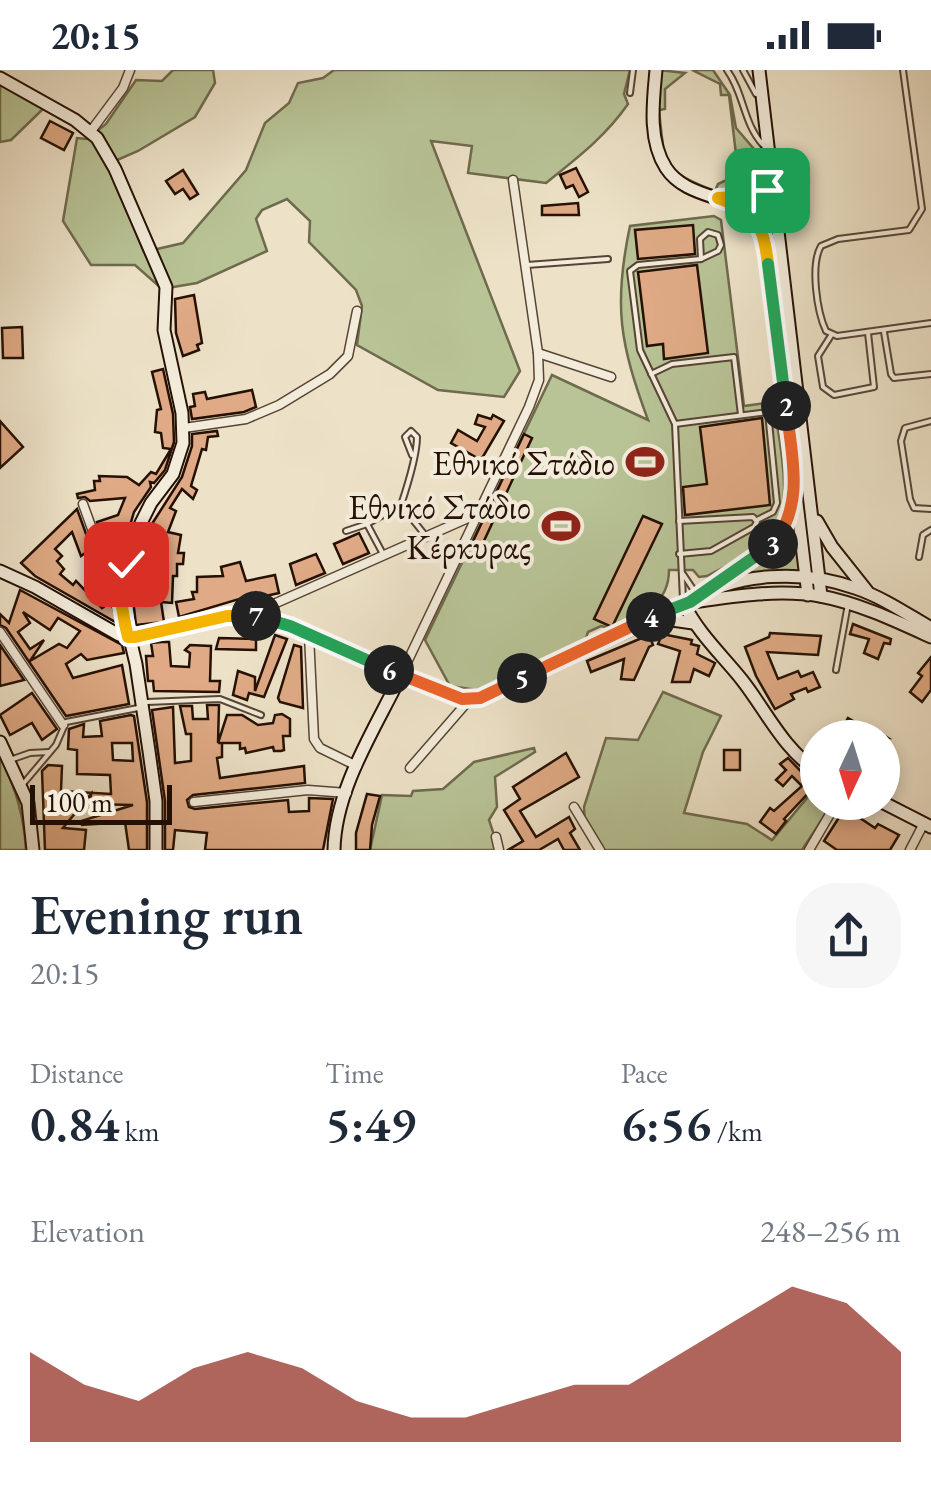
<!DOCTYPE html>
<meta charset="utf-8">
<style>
:root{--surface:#fff;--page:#f6f6f7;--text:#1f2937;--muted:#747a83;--accent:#8f2418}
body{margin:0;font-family:"EB Garamond",serif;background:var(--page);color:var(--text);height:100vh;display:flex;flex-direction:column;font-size:38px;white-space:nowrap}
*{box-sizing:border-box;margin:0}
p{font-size:32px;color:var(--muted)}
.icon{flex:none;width:55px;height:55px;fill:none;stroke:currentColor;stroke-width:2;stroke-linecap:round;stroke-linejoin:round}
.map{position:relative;height:780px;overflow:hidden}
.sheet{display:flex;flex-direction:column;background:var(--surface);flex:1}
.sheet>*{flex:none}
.needle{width:65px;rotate:184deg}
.buttons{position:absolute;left:800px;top:650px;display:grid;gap:20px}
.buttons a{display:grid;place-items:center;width:100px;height:100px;border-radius:50%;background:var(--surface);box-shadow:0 5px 15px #0003;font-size:50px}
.scale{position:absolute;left:30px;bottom:25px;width:142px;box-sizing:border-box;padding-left:10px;border:5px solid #251004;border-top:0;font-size:28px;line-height:35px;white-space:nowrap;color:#251004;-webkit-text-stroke:8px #f3ecdb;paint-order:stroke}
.pin{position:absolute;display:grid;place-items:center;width:85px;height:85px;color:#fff;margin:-42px;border-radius:20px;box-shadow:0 5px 15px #0006}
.km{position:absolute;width:50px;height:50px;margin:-25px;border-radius:50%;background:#222;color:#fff;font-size:28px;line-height:50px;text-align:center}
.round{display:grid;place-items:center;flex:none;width:105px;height:105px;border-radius:40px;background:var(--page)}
.summary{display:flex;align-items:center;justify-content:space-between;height:170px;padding:0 30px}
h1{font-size:55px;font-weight:600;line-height:75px}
.stats{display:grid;grid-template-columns:repeat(3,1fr);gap:15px;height:170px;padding:10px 30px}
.stats div{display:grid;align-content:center}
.stats b{font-size:50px;font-weight:600}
.stats small{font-size:28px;font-weight:400}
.stats p{font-size:28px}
.chart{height:280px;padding:20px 30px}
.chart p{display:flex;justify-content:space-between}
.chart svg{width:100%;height:180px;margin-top:10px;fill:var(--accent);opacity:.7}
.status{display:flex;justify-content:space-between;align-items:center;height:70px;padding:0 50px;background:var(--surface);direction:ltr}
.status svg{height:28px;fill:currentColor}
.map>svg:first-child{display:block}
.green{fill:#b8c396;stroke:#6e6a4d;stroke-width:2.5}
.building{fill:#dfaa85;stroke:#251004;stroke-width:2.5;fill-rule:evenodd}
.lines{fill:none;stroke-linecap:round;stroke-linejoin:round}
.lane-casing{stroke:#574435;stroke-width:8}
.street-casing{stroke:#574435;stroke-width:11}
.secondary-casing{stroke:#251004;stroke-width:15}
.lane{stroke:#f3ecdb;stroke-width:4}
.street{stroke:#f3ecdb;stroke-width:8}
.secondary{stroke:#f3ecdb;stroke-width:11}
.split-1-casing{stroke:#fff;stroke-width:20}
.split-2-casing{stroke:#fff;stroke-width:20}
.split-3-casing{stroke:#fff;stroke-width:20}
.split-4-casing{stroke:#fff;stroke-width:20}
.split-5-casing{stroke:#fff;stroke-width:20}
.split-6-casing{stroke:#fff;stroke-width:20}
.split-7-casing{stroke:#fff;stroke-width:20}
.split-8-casing{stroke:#fff;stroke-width:20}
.split-9-casing{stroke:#fff;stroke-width:20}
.split-1{stroke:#f5b400;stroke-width:12}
.split-2{stroke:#22a559;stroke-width:12}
.split-3{stroke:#f0652b;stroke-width:12}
.split-4{stroke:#22a559;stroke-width:12}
.split-5{stroke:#f0652b;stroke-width:12}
.split-6{stroke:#f0652b;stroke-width:12}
.split-7{stroke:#22a559;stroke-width:12}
.split-8{stroke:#f5b400;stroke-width:12}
.split-9{stroke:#f5b400;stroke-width:12}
.labels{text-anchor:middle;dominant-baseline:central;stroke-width:8;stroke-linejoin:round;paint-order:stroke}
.poi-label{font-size:35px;fill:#251004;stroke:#f3ecdb;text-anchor:end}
</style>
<div class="status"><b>20:15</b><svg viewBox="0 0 49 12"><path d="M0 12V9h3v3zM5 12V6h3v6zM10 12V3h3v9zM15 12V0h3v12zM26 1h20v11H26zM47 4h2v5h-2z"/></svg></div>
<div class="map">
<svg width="931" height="780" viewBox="0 0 931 780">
<rect width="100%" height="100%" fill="#ede2c8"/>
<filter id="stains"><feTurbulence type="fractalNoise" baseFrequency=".002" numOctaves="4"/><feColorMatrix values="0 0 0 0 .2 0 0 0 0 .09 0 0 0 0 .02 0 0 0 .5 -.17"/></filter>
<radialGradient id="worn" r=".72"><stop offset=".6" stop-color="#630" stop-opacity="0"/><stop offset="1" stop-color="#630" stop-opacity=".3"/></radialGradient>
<!-- green -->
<g class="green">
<path d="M173,0H213L215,13L195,47L138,81L108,94L144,182L183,173L246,100L265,53L289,33L298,13L323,8L334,0H630L624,24L628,34C605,67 577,88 546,113L468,103L472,76L431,71L520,301L504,327L438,320L357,275L362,236L356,220L309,172L310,151L287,129L262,140L256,149L267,181L197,213L162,219L135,195H91L63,151L77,68L87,69L106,54L136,10L162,11Z"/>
<path d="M659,0L685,3L665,19V39L659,40C665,95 661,100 715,121L718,114L731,108V102L738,101L729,25H721L720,14L692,0H713L730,25L736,58L760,86L761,118C740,126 719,125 699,117C647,97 656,47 659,0Z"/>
<polygon points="0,14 45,37 11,70 0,72"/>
<path d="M714,146L721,150L744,336L774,332C778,373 798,436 767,469C752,486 727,495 707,506L699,507L693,500H669C669,537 638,545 610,558L601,556L588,562L585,571L477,620L450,616L425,570L552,305L648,350C620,274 613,236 630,156Z"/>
<polygon points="793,449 795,450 800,501 739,505 779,475"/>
<polygon points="663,622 721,646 703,682 684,743 747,754 772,770 817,716 818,732 833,733 802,780 602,780 585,753 584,737 606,668 638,670"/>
<polygon points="534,678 535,682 495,707 497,737 489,750 499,780 370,780 382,725 411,726 413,721 443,719 474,692"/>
<path d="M0,687C16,717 24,746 26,780H0Z"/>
</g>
<!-- building -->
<g class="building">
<polygon points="50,51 73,63 64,80 41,68"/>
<polygon points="576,98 588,122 579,127 573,115 566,118 560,105"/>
<polygon points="183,100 198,124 190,129 183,119 175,124 166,111"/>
<polygon points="578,133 579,145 542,145 542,136"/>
<polygon points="693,155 695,184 638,189 635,160"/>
<polygon points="697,195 708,283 664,289 663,274 647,276 638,202"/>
<polygon points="194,225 202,273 197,275 199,280 183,286 176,263 175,229"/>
<polygon points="22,257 23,288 3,288 2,258"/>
<polygon points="163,299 173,344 174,372 165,400 154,413 150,412 151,417 134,442 116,503 97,452 118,445 125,428 90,431 85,427 78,428 77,424 95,420 94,411 100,411 99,406 127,407 139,415 151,402 156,404 171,379 163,378 161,363 155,362 157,340 161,339 152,302"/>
<polygon points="252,320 256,337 244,342 192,349 190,337 195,336 193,324 205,322 207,329"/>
<polygon points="478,345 491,349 493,345 504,351 481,390 451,373 458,360 477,371 485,357 475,354"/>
<polygon points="762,348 770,435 685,445 683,417 707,414 700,357"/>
<polygon points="0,351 23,377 0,398"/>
<polygon points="217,361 218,366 208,367 206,380 202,379 191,416 197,420 193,429 182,419 170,438 176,441 168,462 181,465 178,483 184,483 183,494 177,494 177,506 173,506 172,533 161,532 164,552 136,555 132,521 136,496 141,482 144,483 150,457 182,407 192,376 192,364"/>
<polygon points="524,364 532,368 475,490 466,486"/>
<path d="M77,439L113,538L117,553L35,506L21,493ZM72,462L81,486L85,483L90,502L106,535L102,538L76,511L73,515L60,504L64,499L57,491L62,486L55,479Z"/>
<polygon points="643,446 662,454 612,557 594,549"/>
<polygon points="359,463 369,483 343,494 334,474"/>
<polygon points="316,484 325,503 296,515 290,494"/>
<polygon points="240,492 246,511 275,505 279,523 257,528 256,524 179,547 176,532 194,529 192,522 197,522 197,507 223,506 221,497"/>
<path d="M20,520L122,575L124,583L87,590L81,584L66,594L73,608L122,595L129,634L66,646L6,558L0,555V544L9,553ZM23,542L50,560L58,548L80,561L67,578L59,574L30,591L44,570L30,579L18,562L30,553Z"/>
<polygon points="853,554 891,569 890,574 884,573 878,589 864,583 869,569 850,564"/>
<polygon points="770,563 821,566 818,585 767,582 778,609 798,601 801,607 813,602 820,617 808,622 806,618 791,624 794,629 775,639 756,606 745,577 769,567"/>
<polygon points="662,564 692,570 691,574 699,576 697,584 715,593 709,606 694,599 690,612 672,612 680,581 658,574"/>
<polygon points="275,565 287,569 264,627 249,623 247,630 233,625 238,601 255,607 255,621"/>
<polygon points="649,565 653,575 649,577 634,610 621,609 624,589 591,602 587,591"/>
<polygon points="219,568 256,569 256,580 216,579"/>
<polygon points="162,572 169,572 171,596 189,597 190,583 185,580 190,575 211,576 210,611 220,611 219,622 154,621 153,611 148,611 146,586 153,586 151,573"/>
<polygon points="0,575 24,610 0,616"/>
<polygon points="294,575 301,577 303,638 280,632 278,628"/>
<polygon points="931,587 931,620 922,632 910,622 922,606 918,603"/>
<polygon points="32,623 57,659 42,670 32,653 10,665 0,645"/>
<polygon points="207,635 219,635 218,673 227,645 242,645 258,655 273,653 275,645 282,644 290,649 290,666 283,666 284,680 281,681 274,681 273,677 246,683 245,678 240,679 240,673 218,673 222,673 222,687 217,688 220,708 304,696 305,713 193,725 187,730 189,737 195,739 288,730 289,742 309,741 309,728 333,729 323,780 205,780 207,763 175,760 173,780 165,780 165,731 152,640 173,637 175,693 191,691 191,664 186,664 180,636 192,636 193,649 208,649"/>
<path d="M131,645L134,646L147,732V780H129L125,752L82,755L81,751L133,735L90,734L91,724L63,758L86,760L84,780H45L42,701L48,695L62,696L61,721L111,724L110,705L77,704V680L68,679L69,659L84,654L83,667L102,666L100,651ZM112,673H132L133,691L113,690Z"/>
<polygon points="848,648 867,659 869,656 888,668 849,668 840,662"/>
<rect x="724" y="680" width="16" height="20"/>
<polygon points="566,683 579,707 520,741 536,767 569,747 575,759 570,763 580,780 564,780 558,769 539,780 508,780 523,771 504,740 520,729 513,717"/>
<polygon points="788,688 815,716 784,749 786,751 776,764 760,752 770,738 774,741 802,716 792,706 783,716 776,710 786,700 780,694"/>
<polygon points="367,724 380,726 372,755 370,780 356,780 356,763"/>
<polygon points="845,738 875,758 878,754 899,765 890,780 837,780 824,771"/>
</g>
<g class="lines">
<!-- lane casing -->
<g class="lane-casing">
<g id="lane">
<path d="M727,0C744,23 743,53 763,75"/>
<polyline points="743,0 756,24"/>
<path d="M903,0L922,139L909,160L838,169L821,176C810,195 817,242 826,261L837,266L931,253"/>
<polyline points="630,23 633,0"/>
<polygon points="708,162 718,165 721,175 718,181 701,189 700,169"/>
<polyline points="527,195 608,189"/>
<polyline points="884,262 891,304 894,308 931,304"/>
<polyline points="832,264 818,286 823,317 834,325 874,317 868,263"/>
<polyline points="651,304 672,294 734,287 741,345"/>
<polyline points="931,351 905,358 901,371 910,429 914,438 931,439"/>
<polyline points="675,354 768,342 777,433 773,442 757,450"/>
<polyline points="401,435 425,465"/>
<polyline points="679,451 753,447 757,452 754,457 711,481 679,484"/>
<polyline points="367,454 383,484"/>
<path d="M346,461L367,454L401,435C407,417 417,385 417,367L411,361L405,367L412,385"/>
<polyline points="919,487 923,465 931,460"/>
<polyline points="683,504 693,519"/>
<polyline points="683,530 675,354 640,280 630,201 638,195 701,189"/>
<polyline points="836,600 848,534"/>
<polyline points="147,632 220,629 261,645"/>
<polyline points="10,690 30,683 49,682"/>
<polyline points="23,714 56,675 66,652 138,638"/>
</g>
</g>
<!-- street casing -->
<g class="street-casing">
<g id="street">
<polyline points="91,61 123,18 130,0"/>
<polyline points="538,283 611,307"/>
<polyline points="184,358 246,349 279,335 330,304 348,286 357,241"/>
<polyline points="83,434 119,534"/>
<polyline points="258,546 276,533 477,444"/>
<polyline points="0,562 63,655"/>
<polyline points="309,565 314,669 320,678 357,696"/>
<polyline points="401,605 529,337 539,310 538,283 513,110"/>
<polyline points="410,698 470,629"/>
<polyline points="194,732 308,720 347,723"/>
<polyline points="574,737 600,780"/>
<polyline points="496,767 499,780"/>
<polyline points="809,780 837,732"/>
<polyline points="910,780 924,753"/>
</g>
</g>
<!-- secondary casing -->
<g class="secondary-casing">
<g id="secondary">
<path d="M656,0C653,32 648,70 666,98C690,135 750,121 765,166L808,525"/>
<polyline points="759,0 821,526"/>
<polyline points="0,8 75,50 97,68 115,99 166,217 164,260 182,343 183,373 173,404 151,433 141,453 127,494 121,531 136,594 149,681 156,731 156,780"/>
<polyline points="725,128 762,124 773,110"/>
<polyline points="817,451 832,477 867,521"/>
<path d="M0,501L35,517L119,565L155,564L227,546H258L290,556L447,625L462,629L480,628L691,532C736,501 805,500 855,518C882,527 907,544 931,558"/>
<path d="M713,515C749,485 781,484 793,431"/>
<path d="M693,532C734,526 779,519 820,526C858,533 896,551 931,567"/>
<path d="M684,534C698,563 722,585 742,610C765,639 785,682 818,701"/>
<polyline points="658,548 693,553"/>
<polyline points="0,672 28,733 33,780"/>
<polyline points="882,732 931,757"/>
<path d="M334,780C335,719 375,659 401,605"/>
</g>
</g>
<!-- lane -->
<use href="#lane" class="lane"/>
<!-- street -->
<use href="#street" class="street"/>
<!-- secondary -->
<use href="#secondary" class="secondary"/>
</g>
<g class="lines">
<!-- split-1 casing -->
<g class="split-1-casing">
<path id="split-1" d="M767,120L755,126L718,128C757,142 763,154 768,194"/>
</g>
<!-- split-2 casing -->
<g class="split-2-casing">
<polyline id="split-2" points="768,194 786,336"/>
</g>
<!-- split-3 casing -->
<g class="split-3-casing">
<path id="split-3" d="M773,474C806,434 791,383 786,336"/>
</g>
<!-- split-4 casing -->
<g class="split-4-casing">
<polyline id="split-4" points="651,547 690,532 773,474"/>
</g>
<!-- split-5 casing -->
<g class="split-5-casing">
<polyline id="split-5" points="522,608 651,547"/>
</g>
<!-- split-6 casing -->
<g class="split-6-casing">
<polyline id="split-6" points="389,600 462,629 480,628 522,608"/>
</g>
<!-- split-7 casing -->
<g class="split-7-casing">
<polyline id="split-7" points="256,546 290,556 389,600"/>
</g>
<!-- split-8 casing -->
<g class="split-8-casing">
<polyline id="split-8" points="125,554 128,567 135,567 227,546 256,546"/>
</g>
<!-- split-9 casing -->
<g class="split-9-casing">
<polyline id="split-9" points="125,554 121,531 126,494"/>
</g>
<!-- split-1 -->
<use href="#split-1" class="split-1"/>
<!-- split-2 -->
<use href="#split-2" class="split-2"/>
<!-- split-3 -->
<use href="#split-3" class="split-3"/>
<!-- split-4 -->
<use href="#split-4" class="split-4"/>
<!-- split-5 -->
<use href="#split-5" class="split-5"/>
<!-- split-6 -->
<use href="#split-6" class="split-6"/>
<!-- split-7 -->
<use href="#split-7" class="split-7"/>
<!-- split-8 -->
<use href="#split-8" class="split-8"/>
<!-- split-9 -->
<use href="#split-9" class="split-9"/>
</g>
<!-- icons -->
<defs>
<g id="stadium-bare" transform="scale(3)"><path d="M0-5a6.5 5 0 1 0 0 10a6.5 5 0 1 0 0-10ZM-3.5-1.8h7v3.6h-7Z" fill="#8f2418" stroke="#f3ecdb" stroke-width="2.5" paint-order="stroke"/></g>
</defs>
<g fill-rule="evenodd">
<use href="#stadium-bare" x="645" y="392"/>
<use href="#stadium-bare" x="561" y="456"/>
</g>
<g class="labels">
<!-- poi labels -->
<g class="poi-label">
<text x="615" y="392">Εθνικό Στάδιο</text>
<text x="531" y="436">Εθνικό Στάδιο<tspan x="531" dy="40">Κέρκυρας</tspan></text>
</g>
</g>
<rect width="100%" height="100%" filter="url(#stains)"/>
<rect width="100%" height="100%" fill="url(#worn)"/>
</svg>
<div class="buttons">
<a><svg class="needle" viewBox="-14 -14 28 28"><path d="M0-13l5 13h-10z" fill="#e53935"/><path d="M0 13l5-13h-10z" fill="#747a83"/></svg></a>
</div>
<div class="scale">100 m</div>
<div class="pin" style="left:767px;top:120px;background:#1e9e55"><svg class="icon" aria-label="arrive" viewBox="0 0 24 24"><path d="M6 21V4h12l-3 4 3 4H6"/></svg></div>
<div class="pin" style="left:126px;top:494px;background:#d93025"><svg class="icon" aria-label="check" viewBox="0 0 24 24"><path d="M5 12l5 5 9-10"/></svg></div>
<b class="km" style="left:786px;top:336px">2</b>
<b class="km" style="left:773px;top:474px">3</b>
<b class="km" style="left:651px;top:547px">4</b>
<b class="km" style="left:522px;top:608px">5</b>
<b class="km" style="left:389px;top:600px">6</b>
<b class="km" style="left:256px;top:546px">7</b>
</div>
<section class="sheet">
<div class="summary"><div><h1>Evening run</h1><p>20:15</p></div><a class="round"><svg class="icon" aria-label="share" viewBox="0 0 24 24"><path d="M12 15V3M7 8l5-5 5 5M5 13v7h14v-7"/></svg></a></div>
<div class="stats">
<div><p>Distance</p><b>0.84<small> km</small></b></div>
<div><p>Time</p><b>5:49</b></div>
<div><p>Pace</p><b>6:56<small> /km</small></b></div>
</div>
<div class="chart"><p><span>Elevation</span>248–256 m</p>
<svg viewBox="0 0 160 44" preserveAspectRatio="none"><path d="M0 44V22L10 30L20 34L30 26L40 22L50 26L60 34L70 38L80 38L90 34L100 30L110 30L120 22L130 14L140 6L150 10L160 22V44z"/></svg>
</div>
</section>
